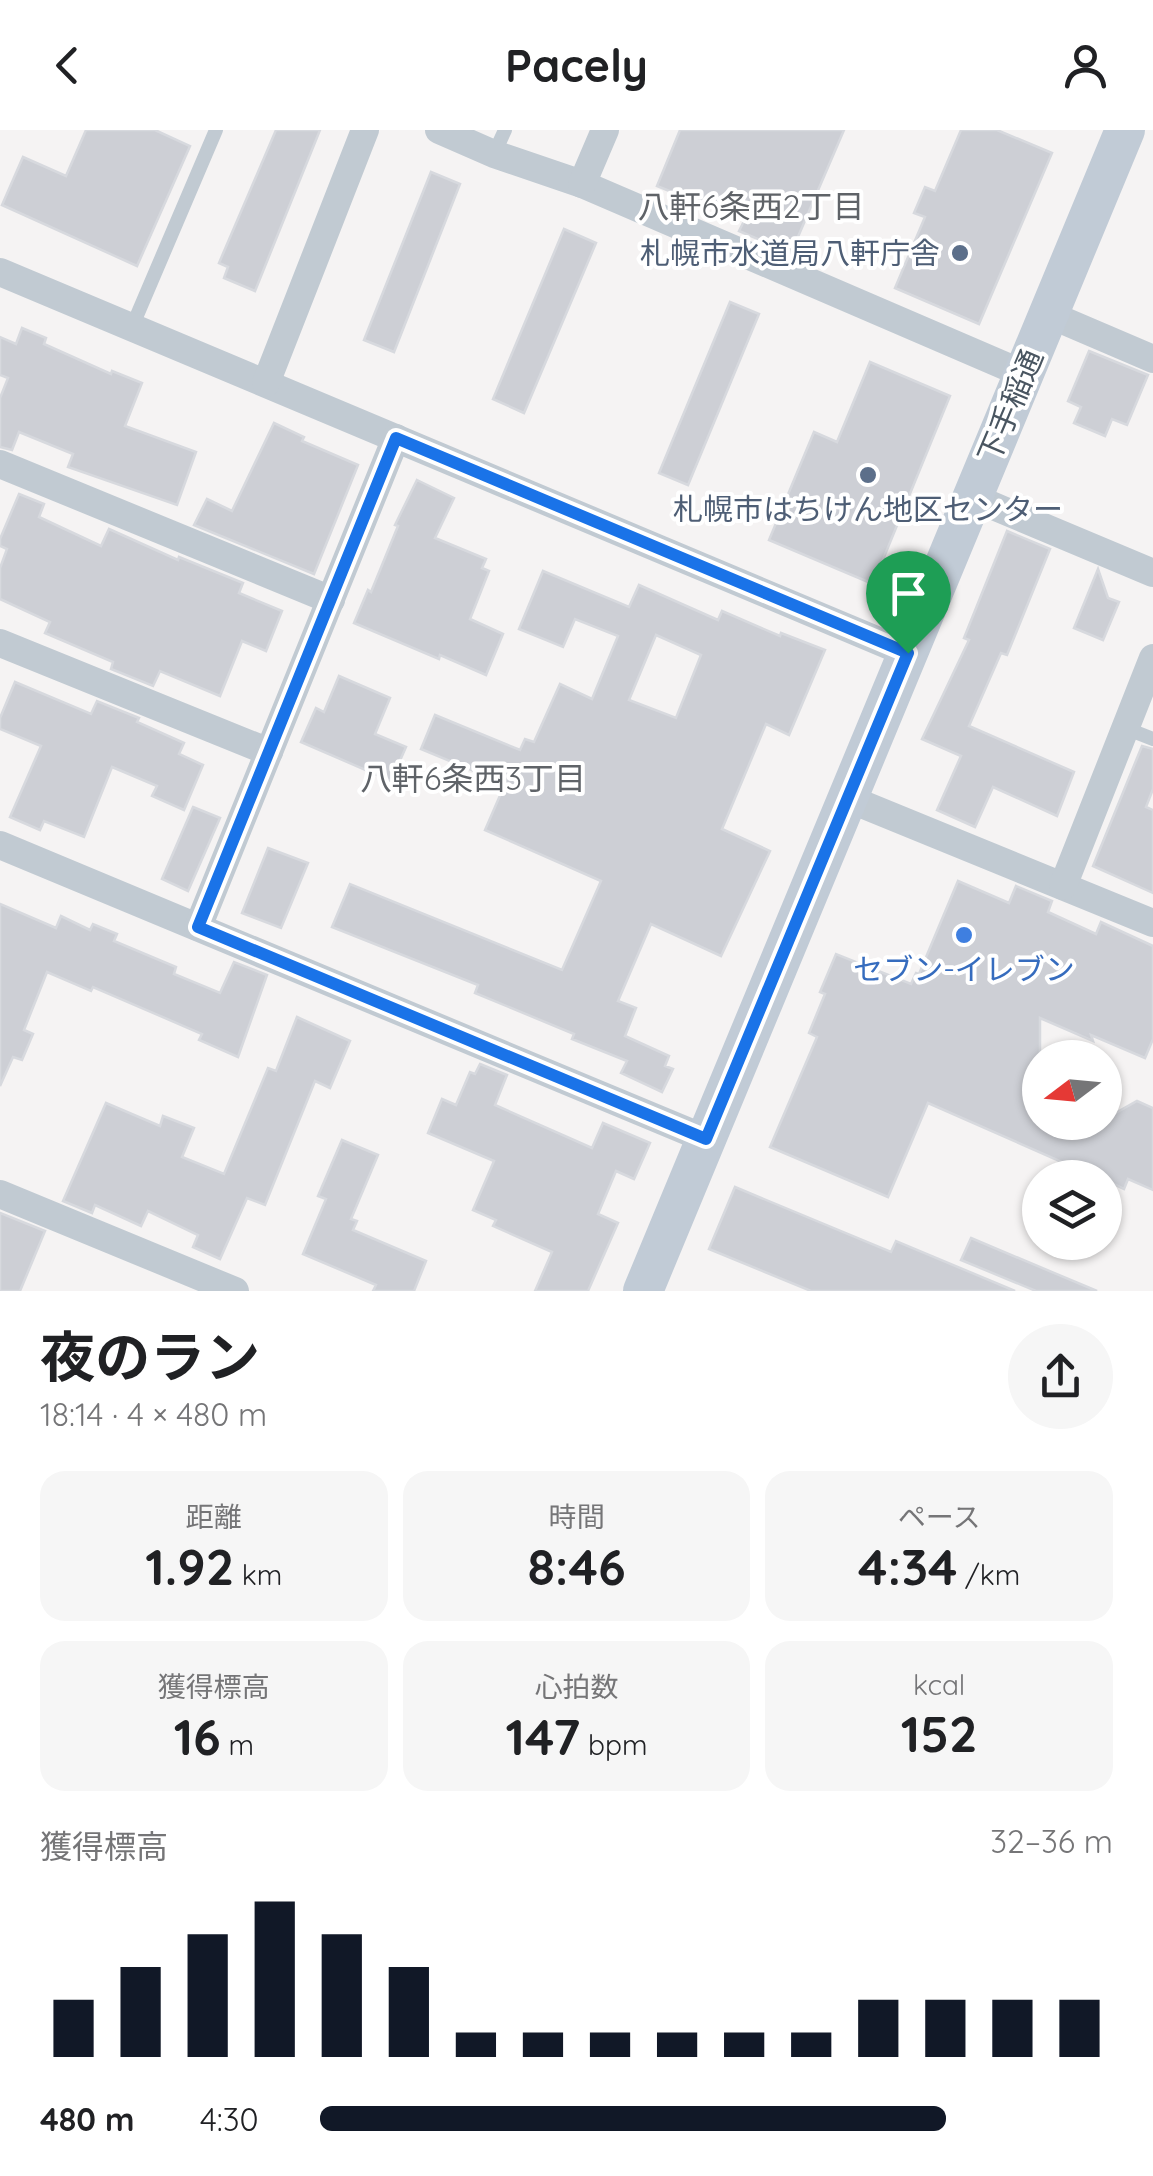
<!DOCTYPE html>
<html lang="ja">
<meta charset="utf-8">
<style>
:root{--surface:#fff;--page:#f6f6f6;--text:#202124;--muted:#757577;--accent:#111827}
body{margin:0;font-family:Quicksand,"Noto Sans JP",sans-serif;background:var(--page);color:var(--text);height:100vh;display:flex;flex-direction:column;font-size:38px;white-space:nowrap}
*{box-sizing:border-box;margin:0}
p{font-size:32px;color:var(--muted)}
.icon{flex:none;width:55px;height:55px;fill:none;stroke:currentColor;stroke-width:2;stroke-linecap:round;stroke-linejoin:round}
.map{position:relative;height:1161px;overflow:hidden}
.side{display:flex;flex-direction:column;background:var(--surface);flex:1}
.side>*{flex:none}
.needle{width:65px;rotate:254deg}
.tools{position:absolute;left:1022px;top:910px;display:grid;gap:20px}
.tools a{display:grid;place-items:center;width:100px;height:100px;border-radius:50%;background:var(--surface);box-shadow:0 2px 8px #0004;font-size:50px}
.pin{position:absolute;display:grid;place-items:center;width:85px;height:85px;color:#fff;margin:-102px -42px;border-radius:50% 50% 50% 0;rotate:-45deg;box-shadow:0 0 10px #0007}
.pin .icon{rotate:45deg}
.round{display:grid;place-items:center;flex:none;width:105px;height:105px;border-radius:52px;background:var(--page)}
.head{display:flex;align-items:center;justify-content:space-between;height:170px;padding:0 40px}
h1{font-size:55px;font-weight:700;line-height:75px}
.figures{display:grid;grid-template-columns:repeat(3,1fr);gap:15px;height:170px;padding:10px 40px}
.figures div{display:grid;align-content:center;border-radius:25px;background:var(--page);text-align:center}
.figures b{font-size:50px;font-weight:700}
.figures small{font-size:28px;font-weight:400}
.figures p{font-size:28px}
.chart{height:280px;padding:20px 40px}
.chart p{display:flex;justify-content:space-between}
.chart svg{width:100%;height:180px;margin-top:10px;stroke:var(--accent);stroke-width:6}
ul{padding:0 40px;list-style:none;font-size:32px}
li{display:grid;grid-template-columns:160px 120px 1fr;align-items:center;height:75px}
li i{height:25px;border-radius:12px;background:var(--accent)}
header{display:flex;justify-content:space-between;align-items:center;height:130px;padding:0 40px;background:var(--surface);font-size:45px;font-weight:700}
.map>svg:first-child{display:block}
.building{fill:#cdcfd5;stroke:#d7d9de;stroke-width:2.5;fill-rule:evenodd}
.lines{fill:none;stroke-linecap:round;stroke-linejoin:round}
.service{stroke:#c1cad2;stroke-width:14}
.minor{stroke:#c1cad2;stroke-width:28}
.secondary{stroke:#c1cbd6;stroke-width:40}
.route-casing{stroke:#fff;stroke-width:20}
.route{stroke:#1a73e8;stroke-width:12}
.service-dot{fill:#5c6f8a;stroke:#fff;stroke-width:4}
.shop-dot{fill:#3f7fe0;stroke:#fff;stroke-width:4}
.labels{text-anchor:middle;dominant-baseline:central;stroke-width:8;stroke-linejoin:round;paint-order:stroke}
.service-label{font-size:30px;fill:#4e5e75;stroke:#fff;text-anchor:end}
.street-label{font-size:30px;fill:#4a5661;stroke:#fff}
.shop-label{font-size:30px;fill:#366cbe;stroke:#fff}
.neighbourhood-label{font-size:32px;fill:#5f6368;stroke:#fff}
</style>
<header><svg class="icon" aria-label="back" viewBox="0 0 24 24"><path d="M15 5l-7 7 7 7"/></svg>Pacely<svg class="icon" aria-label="person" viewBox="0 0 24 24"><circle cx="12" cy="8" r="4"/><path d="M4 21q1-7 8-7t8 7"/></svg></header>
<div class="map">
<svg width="1153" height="1161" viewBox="0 0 1153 1161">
<rect width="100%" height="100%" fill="#f5f3f3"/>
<!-- building -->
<g class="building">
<polygon points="86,0 155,0 190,16 137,136 2,75 23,27 66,46"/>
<polygon points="276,0 320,0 255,161 224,148 228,137 219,133"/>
<polygon points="680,0 844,0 791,123 739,101 744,91 657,56"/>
<polygon points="961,0 997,0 1052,23 979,194 895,158 925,87 914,83 925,57 935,61"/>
<polygon points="431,42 460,54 394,222 364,210"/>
<polygon points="564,99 596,113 524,283 493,269"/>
<polygon points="730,172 759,184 688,355 659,343"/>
<polygon points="22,198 46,208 44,214 111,244 112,241 142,253 125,296 196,322 177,375 68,337 73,324 19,302 12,320 0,317 0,268 8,248 0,245 0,207 16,214"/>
<polygon points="1089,221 1148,245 1127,295 1112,289 1105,306 1074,293 1081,277 1068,271"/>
<polygon points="870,232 950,266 873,454 769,410 814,302 837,312"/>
<polygon points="274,293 304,307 302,311 358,335 314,444 194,395 207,369 232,381"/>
<polygon points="417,350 454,368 435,408 486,429 482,438 489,441 470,489 503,504 486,545 440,525 439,529 354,493 368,460 371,462 398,396 395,395"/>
<polygon points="19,364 44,374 39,387 101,416 109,399 178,430 179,427 243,453 239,463 282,481 266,521 242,511 220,566 160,541 153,556 111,539 113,532 45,503 50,492 0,469 0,438 7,419 0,416 0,409"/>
<polygon points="1007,401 1050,419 1007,525 1001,523 969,596 1074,642 1057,686 993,657 975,697 937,680 961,626 922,609 969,510 964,508"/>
<polygon points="1098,439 1108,468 1119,472 1103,510 1074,498"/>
<path d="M543,441L629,477L639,455L718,490L722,481L780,506L781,503L825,520L789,605L766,594L722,699L770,721L721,826L651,794L618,871L636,878L625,906L669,926L665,936L673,939L662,962L621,943L627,931L572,909L574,904L475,863L478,855L332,797L350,754L562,840L601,751L485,700L505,654L421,619L435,585L520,620L525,609L534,612L560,554L592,569L618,506L575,489L563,517L519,499ZM656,505L701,525L676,588L629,570Z"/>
<polygon points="339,546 390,568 375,604 406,617 391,651 301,612 316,578 324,582"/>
<polygon points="15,552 91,584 97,571 139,588 137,592 184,613 179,624 203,635 184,680 152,666 157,656 112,637 84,707 44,691 40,700 10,687 41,616 0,599 0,588"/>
<polygon points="1142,616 1153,619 1153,659 1146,677 1153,680 1153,763 1093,736"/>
<polygon points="193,677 220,688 188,761 162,749"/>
<polygon points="268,718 308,733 281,798 242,783"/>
<polygon points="958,751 1009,773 1016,756 1052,771 1048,782 1096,804 1101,792 1153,816 1153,909 1145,928 1091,905 1093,911 1040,888 1040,992 1105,992 1105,989 1137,971 1153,978 1153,1060 1128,1049 1124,1059 1105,1050 1105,1048 1098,1048 928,973 888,1067 770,1017 817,907 809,903 825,864 820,862 836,824 911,854 916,843 919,844"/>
<polygon points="0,774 56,798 61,786 90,800 93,794 117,804 114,811 176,837 174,844 220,863 234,832 267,845 238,927 199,910 202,904 93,857 91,861 47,842 24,900 33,904 22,930 13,927 0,956"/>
<polygon points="297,887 350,911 330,958 315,951 265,1075 247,1068 220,1129 193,1117 198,1105 148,1081 141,1096 95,1075 92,1083 63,1071 106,973 160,996 163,986 194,998 182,1027 224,1044 268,938 276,941"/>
<polygon points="480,934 507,945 495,975 592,1018 603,993 650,1013 634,1049 616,1041 598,1084 618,1093 588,1161 535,1161 552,1122 493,1096 496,1090 473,1080 494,1031 428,1003 442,969 456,975 470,942 475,944"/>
<polygon points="342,1010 378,1025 351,1089 357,1091 353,1100 426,1131 414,1161 373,1161 376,1155 303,1124 326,1069 318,1066"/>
<polygon points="735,1057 891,1122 896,1111 1015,1161 811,1161 709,1119"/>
<polygon points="0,1083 45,1101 20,1161 0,1161"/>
<polygon points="971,1108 1097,1161 1036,1161 961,1130"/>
</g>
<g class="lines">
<!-- service -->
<g class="service">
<polyline points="494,24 505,0"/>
<polyline points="132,197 216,0"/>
<polyline points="1125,598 1153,609"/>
</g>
<!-- minor -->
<g class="minor">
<polyline points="439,0 494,24 582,54 1024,244"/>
<polyline points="582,54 605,0"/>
<polyline points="0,142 907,523"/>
<polyline points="1048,184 1153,229"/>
<polyline points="266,253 365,0"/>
<polyline points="0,334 331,470"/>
<polyline points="972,367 1153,443"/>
<polyline points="0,513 269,622"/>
<polyline points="847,668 1153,793"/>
<polyline points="0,715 706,1009"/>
<polyline points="1063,756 1153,528"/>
<polyline points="198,797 396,308"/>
<polyline points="0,1064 235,1161"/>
</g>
<!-- secondary -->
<polyline class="secondary" points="643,1161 1125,0"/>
</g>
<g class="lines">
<!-- route casing -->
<g class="route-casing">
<polygon id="route" points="396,308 908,523 706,1009 198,797"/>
</g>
<!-- route -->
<use href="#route" class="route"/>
</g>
<!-- markers -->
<g class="service-dot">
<circle cx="960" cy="123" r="10"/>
<circle cx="868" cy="345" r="10"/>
</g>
<circle class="shop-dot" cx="964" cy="805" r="10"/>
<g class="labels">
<!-- service labels -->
<g class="service-label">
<text x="940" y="123">札幌市水道局八軒庁舎</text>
<text x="868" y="379" text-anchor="middle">札幌市はちけん地区センター</text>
</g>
<!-- street labels -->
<g class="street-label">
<text transform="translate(1010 276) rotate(-67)">下手稲通</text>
</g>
<!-- shop labels -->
<g class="shop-label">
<text x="964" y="839">セブン-イレブン</text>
</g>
<!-- neighbourhood labels -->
<g class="neighbourhood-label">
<text x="751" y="76">八軒6条西2丁目</text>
<text x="473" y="648">八軒6条西3丁目</text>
</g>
</g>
</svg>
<div class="tools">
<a><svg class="needle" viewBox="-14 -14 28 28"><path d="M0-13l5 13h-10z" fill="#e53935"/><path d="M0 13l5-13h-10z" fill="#757577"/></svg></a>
<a><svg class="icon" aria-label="layers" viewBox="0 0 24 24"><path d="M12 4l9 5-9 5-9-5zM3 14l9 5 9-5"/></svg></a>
</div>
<div class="pin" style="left:908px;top:523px;background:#1e9e55"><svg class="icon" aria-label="arrive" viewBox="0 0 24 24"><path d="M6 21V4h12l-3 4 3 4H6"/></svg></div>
</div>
<section class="side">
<div class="head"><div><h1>夜のラン</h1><p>18:14 · 4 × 480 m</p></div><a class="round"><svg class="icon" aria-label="share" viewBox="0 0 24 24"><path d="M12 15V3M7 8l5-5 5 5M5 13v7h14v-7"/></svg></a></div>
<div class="figures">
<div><p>距離</p><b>1.92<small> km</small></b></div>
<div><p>時間</p><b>8:46</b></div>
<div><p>ペース</p><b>4:34<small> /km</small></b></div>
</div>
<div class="figures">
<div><p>獲得標高</p><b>16<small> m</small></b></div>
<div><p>心拍数</p><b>147<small> bpm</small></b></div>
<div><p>kcal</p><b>152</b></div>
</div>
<div class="chart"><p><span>獲得標高</span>32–36 m</p>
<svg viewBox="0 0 160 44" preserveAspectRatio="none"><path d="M5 44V30M15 44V22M25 44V14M35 44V6M45 44V14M55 44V22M65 44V38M75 44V38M85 44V38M95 44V38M105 44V38M115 44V38M125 44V30M135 44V30M145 44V30M155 44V30"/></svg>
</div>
<ul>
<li><b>480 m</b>4:30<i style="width:79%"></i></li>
</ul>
</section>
